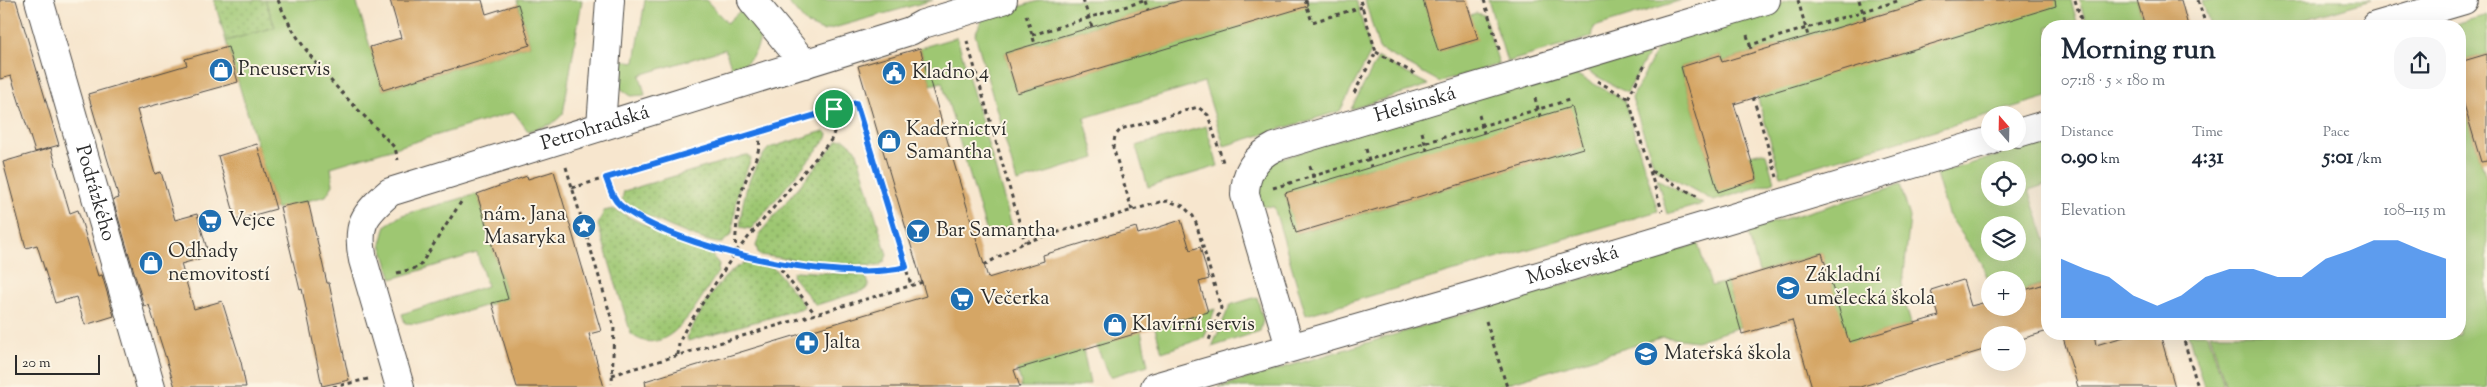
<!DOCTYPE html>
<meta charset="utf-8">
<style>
:root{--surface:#fff;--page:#f6f6f7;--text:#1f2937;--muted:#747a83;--accent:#1a73e8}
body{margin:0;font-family:"Sorts Mill Goudy",serif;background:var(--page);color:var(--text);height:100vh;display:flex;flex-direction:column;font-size:19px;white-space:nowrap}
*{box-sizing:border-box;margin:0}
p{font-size:16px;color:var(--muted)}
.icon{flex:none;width:28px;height:28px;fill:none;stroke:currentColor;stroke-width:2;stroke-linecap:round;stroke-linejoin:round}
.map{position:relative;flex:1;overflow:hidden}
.details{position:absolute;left:2041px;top:20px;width:425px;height:320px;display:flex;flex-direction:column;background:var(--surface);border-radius:20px;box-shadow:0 5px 20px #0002}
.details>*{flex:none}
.needle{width:32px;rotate:340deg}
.fabs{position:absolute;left:1981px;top:106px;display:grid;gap:10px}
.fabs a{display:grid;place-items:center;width:45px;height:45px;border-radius:50%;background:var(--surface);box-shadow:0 5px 20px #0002;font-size:25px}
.scale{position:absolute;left:15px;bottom:12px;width:85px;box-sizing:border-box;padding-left:5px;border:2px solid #2b2b2b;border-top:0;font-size:14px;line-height:18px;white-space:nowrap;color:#2b2b2b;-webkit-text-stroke:4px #fcf5e5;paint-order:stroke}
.pin{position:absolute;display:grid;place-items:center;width:42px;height:42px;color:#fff;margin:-21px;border:2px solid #fff;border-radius:50%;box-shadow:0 1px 5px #0007}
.round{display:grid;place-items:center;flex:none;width:52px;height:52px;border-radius:20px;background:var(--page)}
.headline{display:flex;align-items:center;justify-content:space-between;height:85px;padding:0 20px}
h1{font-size:28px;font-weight:700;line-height:38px}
.metrics{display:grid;grid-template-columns:repeat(3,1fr);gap:8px;height:85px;padding:5px 20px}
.metrics div{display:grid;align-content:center}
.metrics b{font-size:21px;font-weight:700}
.metrics small{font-size:14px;font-weight:400}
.metrics p{font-size:14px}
.chart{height:140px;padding:10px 20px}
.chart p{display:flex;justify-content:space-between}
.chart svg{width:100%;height:90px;margin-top:5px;fill:var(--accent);opacity:.7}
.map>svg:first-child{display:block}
.green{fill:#9ec772;stroke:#64794e;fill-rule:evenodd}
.park{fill:url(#park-dots);stroke:#64794e}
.building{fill:#d5a665}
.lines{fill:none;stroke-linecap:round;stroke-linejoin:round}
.minor-casing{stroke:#4a4743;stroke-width:30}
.path{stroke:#4a4743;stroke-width:3;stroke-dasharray:4 4;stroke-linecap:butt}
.minor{stroke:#fff;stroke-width:28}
.route-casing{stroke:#fff;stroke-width:10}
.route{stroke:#1a73e8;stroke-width:6}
.labels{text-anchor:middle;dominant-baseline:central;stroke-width:4;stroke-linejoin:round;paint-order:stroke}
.poi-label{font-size:20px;fill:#2b2b2b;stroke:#fcf5e5;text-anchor:start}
.street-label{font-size:20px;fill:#2b2b2b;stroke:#fcf5e5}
</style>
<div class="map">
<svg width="2487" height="387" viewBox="0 0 2487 387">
<defs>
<pattern id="park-dots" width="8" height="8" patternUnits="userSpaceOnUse" patternTransform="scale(1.25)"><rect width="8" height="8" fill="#9ec772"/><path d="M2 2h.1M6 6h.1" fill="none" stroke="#81a25e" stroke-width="1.8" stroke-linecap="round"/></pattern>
</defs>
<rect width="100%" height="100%" fill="#fcf5e5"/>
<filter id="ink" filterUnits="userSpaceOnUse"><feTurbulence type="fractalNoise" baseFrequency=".02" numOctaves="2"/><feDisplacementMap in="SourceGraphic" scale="10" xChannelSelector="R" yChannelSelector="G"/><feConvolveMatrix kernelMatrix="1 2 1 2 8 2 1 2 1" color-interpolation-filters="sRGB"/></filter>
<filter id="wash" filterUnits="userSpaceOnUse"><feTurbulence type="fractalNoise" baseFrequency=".0096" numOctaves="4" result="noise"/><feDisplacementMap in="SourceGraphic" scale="20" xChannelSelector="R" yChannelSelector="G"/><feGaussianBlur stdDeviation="1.12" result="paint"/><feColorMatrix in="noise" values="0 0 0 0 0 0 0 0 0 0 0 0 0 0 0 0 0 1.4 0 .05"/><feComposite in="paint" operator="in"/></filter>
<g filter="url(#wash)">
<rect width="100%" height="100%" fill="#f7e6ce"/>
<!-- green -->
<g class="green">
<polygon points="265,0 356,0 383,90 530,45 517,0 582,0 563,114 552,124 528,131 514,112 331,167 333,185 326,196 276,209 226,41 275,27"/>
<path d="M645,0H706L727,23L742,9C747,14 755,20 758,27C765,45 749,66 732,69L725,49L640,75L645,95L631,96L616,85L614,59L635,62Z"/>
<polygon points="786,0 933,0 823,31 807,24"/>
<polygon points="1041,0 1182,0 1005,53 1017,93 1302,7 1300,0 1356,0 1371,52 1340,111 1224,146 1204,82 1084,118 1095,158 1017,182 975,34 983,18"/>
<polygon points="1365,0 1423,0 1439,51 1477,39 1470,15 1476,13 1484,15 1499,64 1440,82 1379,49"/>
<polygon points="1488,0 1682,0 1594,27 1592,37 1507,62"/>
<polygon points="1789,0 1930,0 1722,62 1720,55 1681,67 1718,191 1757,179 1750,155 1762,152 1766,154 1774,182 1714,201 1655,169 1632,98 1663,38"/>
<polygon points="2015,0 2071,0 2078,26 2048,26 2047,97 1781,176 1757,96"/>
<polygon points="2079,0 2137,0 2145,26 2087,26"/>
<polygon points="2202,0 2371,0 2283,26 2210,26"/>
<polygon points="2487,15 2487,54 2460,62 2460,26 2448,26"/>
<polygon points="957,37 1012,226 987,233 942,82 931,85 920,48"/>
<polygon points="1656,40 1627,93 1575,64"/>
<polygon points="1378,58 1429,85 1351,109"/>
<path d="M1564,68L1624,100L1658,211L1306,315L1274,207L1255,205L1263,164ZM1582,148L1297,233L1285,194L1371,167Z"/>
<polygon points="2460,91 2487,181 2487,387 2226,387 2210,334 2460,334"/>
<polygon points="1206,126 1218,166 1148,187 1136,146"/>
<path d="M2047,141V184L2029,190L2047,244V283L2018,292V280H1990V285L1982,263L1948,214L1936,174ZM1990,170H2018V198H1990ZM1990,225H2018V252H1990Z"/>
<polygon points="1657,179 1703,204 1667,214"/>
<polygon points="1900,185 1910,217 1902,292 1911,324 1848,343 1822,253 1759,272 1747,230"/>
<polygon points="477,194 508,299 423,324 405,323 402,314 487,286 477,253 392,279 381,244 386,225 402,215"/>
<polygon points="1698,244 1711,286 1727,282 1740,327 1696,341 1663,337 1495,387 1219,387"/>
<polygon points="1257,297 1263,320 1260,331 1212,347 1230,305"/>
<polygon points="1215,309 1204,338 1162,352 1155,328"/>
<polygon points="1141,331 1148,365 1110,377 1096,345"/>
<polygon points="2188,334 2208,334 2223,382 2222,387 2204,387"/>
<polygon points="1083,349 1090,383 1077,387 1020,387 1021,383 1017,369"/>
</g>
<!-- park -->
<g class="park">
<polygon points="214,0 265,0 275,27 226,41"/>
<path d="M824,131L828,134L827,138L751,229L740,227C742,198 749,170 769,148Z"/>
<polygon points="844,139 856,149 887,255 884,262 878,266 816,263 759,255 756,246 760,233 838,140"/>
<path d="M746,155H749L751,159L738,191L732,234L722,243C707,245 630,211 622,199L624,191Z"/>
<path d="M613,209L657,231L708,251L719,264L718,272C700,298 669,364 631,334L598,225L604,211Z"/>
<path d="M750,263L774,268L804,305L803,308L688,341L687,336C700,315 723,264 750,263Z"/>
<polygon points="796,271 863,275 867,279 869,285 865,290 816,305 792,276 793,272"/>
</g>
<g id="blocks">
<!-- building -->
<g class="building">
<polygon points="0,0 16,0 59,145 35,152 11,76 0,79"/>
<polygon points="390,0 482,0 486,14 518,4 530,45 383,90 370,47 401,38"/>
<polygon points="1182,0 1307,0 1308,6 1017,93 1005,53"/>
<polygon points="1423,0 1466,0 1478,39 1438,51"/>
<polygon points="1930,0 2055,0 2056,6 1734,104 1757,179 1718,192 1681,67 1720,55 1722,62"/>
<polygon points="2137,0 2181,0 2188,26 2145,26"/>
<polygon points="228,47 238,82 137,110 155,174 161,172 175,220 197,214 209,256 181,264 194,309 222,301 241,362 246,387 175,387 149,305 144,306 113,200 119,198 88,94 187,65 185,59"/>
<polygon points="920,48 988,278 1044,261 1043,255 1136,227 1138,234 1181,220 1190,250 1200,247 1209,279 1199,282 1208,312 1014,370 1020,387 646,387 645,381 926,296 858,66"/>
<polygon points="2487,54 2487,161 2481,162 2460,91 2460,62"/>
<polygon points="1571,107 1583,148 1296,233 1285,193"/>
<polygon points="257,144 276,209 236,220 218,156"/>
<polygon points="51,148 70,213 78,210 98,276 102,275 114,316 85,325 76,297 55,303 37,245 26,248 3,162"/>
<polygon points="554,171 601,331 589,334 604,387 517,387 492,303 508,299 477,194 527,176 528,179"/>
<polygon points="308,201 327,283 329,283 349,380 322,386 302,289 300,290 280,207"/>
<polygon points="1822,253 1849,342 1939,316 1931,290 1963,280 1971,306 1990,301 1990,308 2018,308 2018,292 2048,283 2048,331 2018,340 2018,335 1990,335 1990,348 1860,387 1812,387 1792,320 1742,334 1727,282"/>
<polygon points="2062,334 2094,334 2096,345 2134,334 2160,334 2175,387 2078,387"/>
</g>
</g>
</g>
<g filter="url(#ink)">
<use href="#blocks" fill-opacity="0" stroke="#4a4743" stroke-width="1"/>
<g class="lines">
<!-- minor casing -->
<g class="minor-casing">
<g id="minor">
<path id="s1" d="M39,0L151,387"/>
<polyline points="752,0 805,64"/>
<polyline points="2376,26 2464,0"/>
<polyline points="601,126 610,0"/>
<polyline points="2018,133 2048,124"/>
<path id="s2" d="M1290,347L1245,195C1245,172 1255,157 1275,147L1766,0"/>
<path id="s3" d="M400,387L363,260C356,225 363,215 390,192L910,31L923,24L1003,0"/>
<path id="s4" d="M1155,387L1478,294L1990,141"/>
</g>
</g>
<!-- path -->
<g class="path">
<path d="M278,0C301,58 353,103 395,148L398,160"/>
<polyline points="1083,0 1092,27"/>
<polyline points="1305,0 1312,22 1362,7"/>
<polyline points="1484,0 1500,52"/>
<polyline points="1798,0 1808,36"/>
<polyline points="1859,0 1865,19"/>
<polyline points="1921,0 1922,2"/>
<polyline points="2075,0 2083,26"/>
<polyline points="2198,0 2206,26"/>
<polyline points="1145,1 1148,10"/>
<polyline points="1026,15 1035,44"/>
<polyline points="1032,35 1147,0"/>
<polyline points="1747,35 1750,45 1901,0"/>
<polyline points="967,41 1025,242"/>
<polyline points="1750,45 1752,53"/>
<polyline points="1376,52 1417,75"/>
<polyline points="1597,81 1628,98 1662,211"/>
<polyline points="1354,93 1376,52 1360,0"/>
<polyline points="1753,97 1777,177"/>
<polyline points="1535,98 1540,116"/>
<polyline points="1628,98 1645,65"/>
<polyline points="1479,115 1484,133"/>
<polyline points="1422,132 1427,150"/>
<polyline points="1366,149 1371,167"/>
<polyline points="1310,166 1315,184"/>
<polyline points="566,167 614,327 612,384"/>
<polyline points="1651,171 1700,198"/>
<path d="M607,178C610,188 612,198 620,205C672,249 840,284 906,267"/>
<polyline points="572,188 856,103 911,285"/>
<polyline points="1273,188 1569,100"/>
<polyline points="1132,210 1113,147 1115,136 1121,129 1198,107 1208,115 1223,162"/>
<path d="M735,253C736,232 737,211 742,191C748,169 763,155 759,132"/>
<polyline points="776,263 815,314"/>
<polyline points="984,265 1025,242 1160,202 1168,201 1183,206 1193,216 1196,223 1221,308 1208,343"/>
<polyline points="397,273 419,267 463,199"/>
<polyline points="1486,321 1507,387"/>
<polyline points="2182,334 2198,387"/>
<polyline points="678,355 679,343 685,330 735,253 831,140 836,127 834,109"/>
<polyline points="612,375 923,282"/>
<polyline points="333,387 368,379"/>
</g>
<!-- minor -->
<use href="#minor" class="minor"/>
</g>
</g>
<g class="lines" filter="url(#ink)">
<!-- route casing -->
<g class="route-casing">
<path id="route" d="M856,103L906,267C840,284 672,249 620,205C612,198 610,188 606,178Z"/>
</g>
<!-- route -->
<use href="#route" class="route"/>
</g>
<!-- icons -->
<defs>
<g id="shop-disc" transform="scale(1.25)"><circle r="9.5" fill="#1f6fb2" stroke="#fcf5e5"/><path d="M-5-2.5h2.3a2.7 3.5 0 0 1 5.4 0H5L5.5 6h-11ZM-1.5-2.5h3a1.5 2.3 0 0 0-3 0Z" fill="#fff"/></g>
<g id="civic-disc" transform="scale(1.25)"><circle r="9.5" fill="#1f6fb2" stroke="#fcf5e5"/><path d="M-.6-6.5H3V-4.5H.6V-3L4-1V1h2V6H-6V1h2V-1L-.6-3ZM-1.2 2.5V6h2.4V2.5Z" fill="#fff"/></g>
<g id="supermarket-disc" transform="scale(1.25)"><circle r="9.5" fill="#1f6fb2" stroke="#fcf5e5"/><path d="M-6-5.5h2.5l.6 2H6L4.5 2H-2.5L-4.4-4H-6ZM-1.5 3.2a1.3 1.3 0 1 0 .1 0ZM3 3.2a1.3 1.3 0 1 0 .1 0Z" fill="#fff"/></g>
<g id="sight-disc" transform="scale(1.25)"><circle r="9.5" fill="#1f6fb2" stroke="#fcf5e5"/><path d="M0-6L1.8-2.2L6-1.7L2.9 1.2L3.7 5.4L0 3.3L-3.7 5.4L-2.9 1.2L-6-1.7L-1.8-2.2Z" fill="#fff"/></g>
<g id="bar-disc" transform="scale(1.25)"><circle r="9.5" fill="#1f6fb2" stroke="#fcf5e5"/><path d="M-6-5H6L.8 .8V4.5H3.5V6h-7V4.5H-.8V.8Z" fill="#fff"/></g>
<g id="school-disc" transform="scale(1.25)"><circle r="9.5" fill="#1f6fb2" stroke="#fcf5e5"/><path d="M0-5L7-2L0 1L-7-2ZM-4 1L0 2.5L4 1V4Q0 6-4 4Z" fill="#fff"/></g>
<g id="pharmacy-disc" transform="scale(1.25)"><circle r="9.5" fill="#1f6fb2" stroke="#fcf5e5"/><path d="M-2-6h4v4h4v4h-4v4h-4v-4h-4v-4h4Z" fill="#fff"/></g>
</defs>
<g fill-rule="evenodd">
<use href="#shop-disc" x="221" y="70"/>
<use href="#civic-disc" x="894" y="73"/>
<use href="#shop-disc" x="889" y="141"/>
<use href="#supermarket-disc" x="210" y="221"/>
<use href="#sight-disc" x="584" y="226"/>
<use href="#bar-disc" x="918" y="231"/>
<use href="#shop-disc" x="151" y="263"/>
<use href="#school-disc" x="1788" y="288"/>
<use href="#supermarket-disc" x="962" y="299"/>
<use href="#shop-disc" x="1115" y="325"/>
<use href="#pharmacy-disc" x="807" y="343"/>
<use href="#school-disc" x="1646" y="354"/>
</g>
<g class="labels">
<!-- poi labels -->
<g class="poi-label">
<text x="238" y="70">Pneuservis</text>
<text x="912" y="73">Kladno 4</text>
<text x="906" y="130">Kadeřnictví<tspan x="906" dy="23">Samantha</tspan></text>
<text x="566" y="215" text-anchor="end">nám. Jana<tspan x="566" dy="23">Masaryka</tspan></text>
<text x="228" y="221">Vejce</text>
<text x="936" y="231">Bar Samantha</text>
<text x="168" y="252">Odhady<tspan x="168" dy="23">nemovitostí</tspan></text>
<text x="1806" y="276">Základní<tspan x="1806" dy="23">umělecká škola</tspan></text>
<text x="980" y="299">Večerka</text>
<text x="1132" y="325">Klavírní servis</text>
<text x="824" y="343">Jalta</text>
<text x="1664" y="354">Mateřská škola</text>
</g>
<!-- street labels -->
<g class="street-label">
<text stroke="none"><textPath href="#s2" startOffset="365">Helsinská</textPath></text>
<text stroke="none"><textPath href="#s3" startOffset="426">Petrohradská</textPath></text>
<text stroke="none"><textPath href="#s1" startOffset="201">Podrázkého</textPath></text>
<text stroke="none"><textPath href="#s4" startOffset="435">Moskevská</textPath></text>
</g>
</g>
</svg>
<div class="fabs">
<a><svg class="needle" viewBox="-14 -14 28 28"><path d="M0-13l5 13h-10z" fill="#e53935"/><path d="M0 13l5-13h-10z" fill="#747a83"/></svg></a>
<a><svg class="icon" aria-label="locate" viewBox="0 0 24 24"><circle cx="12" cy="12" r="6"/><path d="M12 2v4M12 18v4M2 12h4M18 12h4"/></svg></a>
<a><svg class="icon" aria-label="layers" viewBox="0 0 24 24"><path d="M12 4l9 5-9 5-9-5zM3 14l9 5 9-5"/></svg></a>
<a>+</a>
<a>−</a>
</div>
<div class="scale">20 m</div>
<div class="pin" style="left:834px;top:109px;background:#1e9e55"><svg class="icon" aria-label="arrive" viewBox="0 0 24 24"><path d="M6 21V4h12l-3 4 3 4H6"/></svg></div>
<section class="details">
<div class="headline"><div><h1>Morning run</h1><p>07:18 · 5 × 180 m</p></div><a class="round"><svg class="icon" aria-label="share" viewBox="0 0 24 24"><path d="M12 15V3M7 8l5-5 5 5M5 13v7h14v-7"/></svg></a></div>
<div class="metrics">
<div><p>Distance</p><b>0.90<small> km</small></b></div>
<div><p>Time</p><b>4:31</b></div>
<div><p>Pace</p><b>5:01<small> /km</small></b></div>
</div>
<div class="chart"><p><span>Elevation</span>108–115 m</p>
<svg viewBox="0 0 160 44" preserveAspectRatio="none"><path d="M0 44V15L10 20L20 24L30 33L40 38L50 33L60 24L70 20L80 20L90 24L100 24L110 15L120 11L130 6L140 6L150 11L160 15V44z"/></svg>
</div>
</section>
</div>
